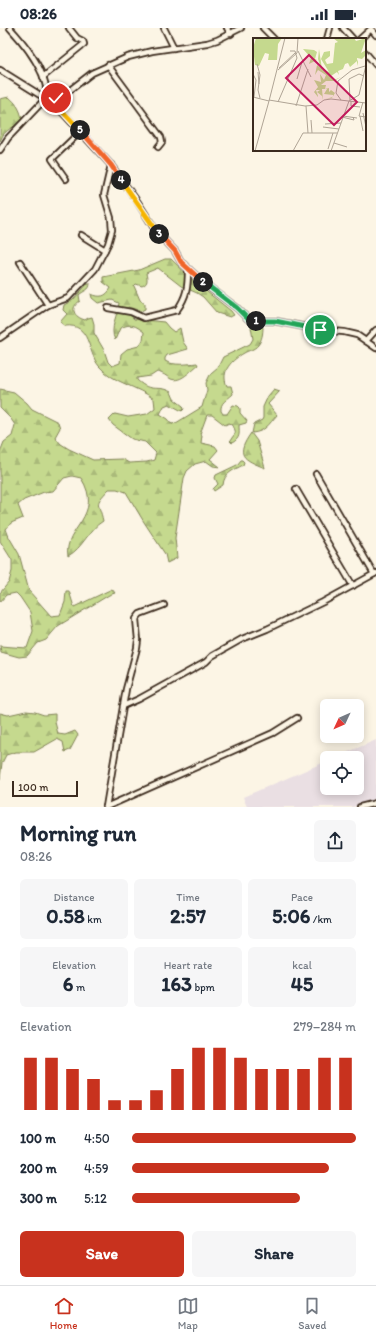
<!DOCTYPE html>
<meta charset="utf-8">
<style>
:root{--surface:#fff;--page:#f6f6f7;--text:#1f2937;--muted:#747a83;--line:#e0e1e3;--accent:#c8321e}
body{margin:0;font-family:Itim,sans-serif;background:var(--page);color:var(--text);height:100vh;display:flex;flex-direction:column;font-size:15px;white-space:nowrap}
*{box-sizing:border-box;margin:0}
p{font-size:13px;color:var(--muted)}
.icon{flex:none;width:22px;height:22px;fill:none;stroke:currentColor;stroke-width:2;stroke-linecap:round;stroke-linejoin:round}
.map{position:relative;height:779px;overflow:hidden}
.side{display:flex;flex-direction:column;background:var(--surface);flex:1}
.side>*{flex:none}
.needle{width:26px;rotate:226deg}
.controls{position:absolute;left:320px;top:671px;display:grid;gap:8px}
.controls a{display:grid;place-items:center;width:44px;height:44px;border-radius:6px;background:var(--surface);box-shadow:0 2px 10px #0003;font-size:20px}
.scale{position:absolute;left:12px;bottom:10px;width:66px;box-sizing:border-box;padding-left:4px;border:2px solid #3b2a1e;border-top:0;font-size:11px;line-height:14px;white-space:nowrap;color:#3b2a1e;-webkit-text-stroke:3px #fcf5e5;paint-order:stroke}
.pin{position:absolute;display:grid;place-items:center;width:34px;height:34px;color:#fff;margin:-17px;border:2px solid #fff;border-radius:50%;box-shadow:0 1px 4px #0007}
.km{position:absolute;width:20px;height:20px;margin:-10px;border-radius:50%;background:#222;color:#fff;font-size:11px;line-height:20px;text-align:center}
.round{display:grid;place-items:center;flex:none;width:42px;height:42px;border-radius:6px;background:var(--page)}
.summary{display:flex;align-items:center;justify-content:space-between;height:68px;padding:0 20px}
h1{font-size:22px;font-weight:800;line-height:30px}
.stats{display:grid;grid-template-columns:repeat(3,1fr);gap:6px;height:68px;padding:4px 20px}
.stats div{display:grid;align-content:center;border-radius:6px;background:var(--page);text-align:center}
.stats b{font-size:20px;font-weight:800}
.stats small{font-size:11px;font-weight:400}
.stats p{font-size:11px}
.chart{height:112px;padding:8px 20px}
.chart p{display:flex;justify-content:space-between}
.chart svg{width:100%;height:72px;margin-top:4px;stroke:var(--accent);stroke-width:6}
.button{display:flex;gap:8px;margin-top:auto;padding:8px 20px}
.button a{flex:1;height:46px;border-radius:6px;background:var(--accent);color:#fff;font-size:16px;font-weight:800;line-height:46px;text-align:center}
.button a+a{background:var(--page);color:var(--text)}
ul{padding:0 20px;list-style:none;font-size:13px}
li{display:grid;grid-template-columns:64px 48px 1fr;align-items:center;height:30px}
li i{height:10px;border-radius:5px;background:var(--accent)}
.status{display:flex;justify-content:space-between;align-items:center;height:28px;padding:0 20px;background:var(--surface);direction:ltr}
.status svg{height:11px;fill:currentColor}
.tab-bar{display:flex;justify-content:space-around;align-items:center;height:56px;border-top:1px solid var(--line);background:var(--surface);font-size:11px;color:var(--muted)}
.tab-bar a{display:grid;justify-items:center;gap:2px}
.tab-bar .active{color:var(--accent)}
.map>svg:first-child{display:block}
.built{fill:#eadfe3}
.forest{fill:url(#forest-firs);stroke:#808256}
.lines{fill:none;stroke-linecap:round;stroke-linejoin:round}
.minor-casing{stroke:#3b2a1e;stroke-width:8}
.minor{stroke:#fcf5e5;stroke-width:4.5}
.split-1-casing{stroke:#fff;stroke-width:8}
.split-2-casing{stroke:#fff;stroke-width:8}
.split-3-casing{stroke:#fff;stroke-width:8}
.split-4-casing{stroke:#fff;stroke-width:8}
.split-5-casing{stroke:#fff;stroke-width:8}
.split-6-casing{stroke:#fff;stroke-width:8}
.split-1{stroke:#22a559;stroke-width:5}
.split-2{stroke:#22a559;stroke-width:5}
.split-3{stroke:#f0652b;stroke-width:5}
.split-4{stroke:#f5b400;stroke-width:5}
.split-5{stroke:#f0652b;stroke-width:5}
.split-6{stroke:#f5b400;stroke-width:5}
.inset-road{fill:none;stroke:#afa495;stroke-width:1}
.view{fill:#c2185b;fill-opacity:0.15;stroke:#c2185b;stroke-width:2}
.inset-edge{fill:none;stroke:#3b2a1e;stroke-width:2}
</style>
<div class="status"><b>08:26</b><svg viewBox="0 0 49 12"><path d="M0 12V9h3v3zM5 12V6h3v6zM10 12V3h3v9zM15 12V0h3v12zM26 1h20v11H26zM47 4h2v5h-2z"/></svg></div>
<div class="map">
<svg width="376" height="779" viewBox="0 0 376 779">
<defs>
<pattern id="forest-firs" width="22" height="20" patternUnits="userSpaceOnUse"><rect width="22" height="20" fill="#c5d98e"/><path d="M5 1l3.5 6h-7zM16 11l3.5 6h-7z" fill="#aaba7a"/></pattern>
</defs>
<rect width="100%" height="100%" fill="#fcf5e5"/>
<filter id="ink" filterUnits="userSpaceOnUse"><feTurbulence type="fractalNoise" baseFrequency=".025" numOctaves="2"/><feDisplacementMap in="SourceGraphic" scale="8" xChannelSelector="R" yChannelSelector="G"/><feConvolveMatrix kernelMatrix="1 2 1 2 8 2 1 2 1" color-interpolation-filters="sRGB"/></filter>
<g filter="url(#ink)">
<!-- built -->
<polygon class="built" points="376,712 376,770 362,777 352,779 247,779 243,769 327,733 327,760 357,760 357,730 334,730"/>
<!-- forest -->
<g class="forest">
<path d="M9,69C16,75 21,82 22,92C16,99 8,100 3,107C2,109 1,111 0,113V71Z"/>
<path d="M165,231H171L197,256L231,283L234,287L230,289L217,285L203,269L197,265L181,258L158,240L146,245C147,251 149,255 142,258L136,256L134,258L140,272L145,276V281L141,283L128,279V283L134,291L164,294L169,300L174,304L180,300L183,314L188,321L167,327L165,330V333C173,338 188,336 197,335L198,337C191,342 181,355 171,351C166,348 163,345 157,344L151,348L137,350V352C152,366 157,356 171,364L174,371L183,378L184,381L182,383L169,376L164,378L160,386L168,391L172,396L176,395L202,379L207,362L206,355L211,345L218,339L223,329L250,316L253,311L251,299L253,298L263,299C263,305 262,312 258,317C254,322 249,322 244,325C232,332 220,343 227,358H231L233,366C227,372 220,374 221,383L223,386H227L233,377L238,378L240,380V385L247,393L246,395L239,397C239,405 241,410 232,415L230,413C235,404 238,407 232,396L229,395L225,397L212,387H207L200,406L202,407L201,415L215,418L218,422L210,431L220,439L213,438L206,433L195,436L187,443L184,450L175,510L177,530L167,535L165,526L144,494L126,464L117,461H109C93,478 99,473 103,493C88,502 83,520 68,528C63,500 105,488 81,450L72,448L64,450L53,463L44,464L24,472L18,477L23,490L11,495L6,501L9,509L19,526L29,563L51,588L60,587L65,574L66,563H69L74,579L112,561L115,565L109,567L58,598L46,612L38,615L27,628L19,629L1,624L0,618L27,620L33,603L30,584L20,569L16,565L6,567L0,574V565L9,554L12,543V532L0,513V424L4,414L12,408L15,397L11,391L0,380V361L14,364L27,375L32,381L58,394L60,400L55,409L61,416L69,421L93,432L122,431L129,435L147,434L154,432L156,425L145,414L132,411L113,397L109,392L115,386L128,389L147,386L155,380L154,371C137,358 113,355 99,338C87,324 91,295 65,298L60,294L67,286L63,282L64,277L73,272L88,255H90C90,263 84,262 79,267L80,273C69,280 74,289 85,292L88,290L92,289L94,296V305L104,322L108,334L112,338L120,335L121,326L127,321L139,318L143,312L144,304C135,297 131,295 120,300L115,312C109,301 118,286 119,275L112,272L98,275L92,270L91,266C100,270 106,269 111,260L103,254V249L139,242Z"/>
<path d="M274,361L280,363L268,376L277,387C269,396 265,404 252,405L254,396L262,392L263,390V379L268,368Z"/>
<path d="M251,405L257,413L265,440C243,431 235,428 251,405Z"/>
<path d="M241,432H242L244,434L243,437C234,442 224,445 223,457L214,463L213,461L218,456L215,450L216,447L237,437Z"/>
<polygon points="26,683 35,684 44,687 55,686 55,694 58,706 65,707 75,703 78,707 70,722 65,724 63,714 57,711 34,724 16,724 6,727 2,735 0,751 0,685 8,687"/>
</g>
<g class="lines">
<!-- minor casing -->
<g class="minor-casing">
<g id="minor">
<path d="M10,0C22,13 34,28 41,44C46,53 46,63 50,71L111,137L137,173L156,203L175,223L181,234L205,256L237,280L248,291L254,293H275L321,302L344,304L357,307L376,320"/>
<polyline points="164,0 174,20"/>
<polyline points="227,0 231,6"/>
<polyline points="263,0 274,11"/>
<polyline points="343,0 353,11"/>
<polyline points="327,11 330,0"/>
<polyline points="360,11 371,1 376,7"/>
<polyline points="365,24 376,37"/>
<polyline points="108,37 161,109 162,114 158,119"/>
<polyline points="0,42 40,67 56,70 65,66 92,45 128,29 152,23 207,15 217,12 241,0"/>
<polyline points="43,49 84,16 83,13 77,10 69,0"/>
<polyline points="0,122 8,110 47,69"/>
<polyline points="66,151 52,131 81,103"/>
<polyline points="81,207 105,222"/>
<polyline points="20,234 48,277"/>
<path d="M108,280L131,284L144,290L177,282C187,268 188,259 188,241"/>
<polyline points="0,310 48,277 68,270 95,241 108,216 112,202 111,190 104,167 111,137"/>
<polyline points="366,313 376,302"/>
<polyline points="316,446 374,546"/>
<polyline points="296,461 353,558"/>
<polyline points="123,678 139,671 206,634 212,628 242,611 267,601 323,574 376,545"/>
<polyline points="106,779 126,661 137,620 138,612 136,591 140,586 164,577"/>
<polyline points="106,779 273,705 297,690"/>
<polyline points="360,779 376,775"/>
</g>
</g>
<!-- minor -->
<use href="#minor" class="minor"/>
</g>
</g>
<g class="lines" filter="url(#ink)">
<!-- split-1 casing -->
<g class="split-1-casing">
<polyline id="split-1" points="256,293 275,293 320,302"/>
</g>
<!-- split-2 casing -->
<g class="split-2-casing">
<polyline id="split-2" points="203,254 237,280 248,291 256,293"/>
</g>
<!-- split-3 casing -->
<g class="split-3-casing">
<polyline id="split-3" points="159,206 175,223 181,234 203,254"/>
</g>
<!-- split-4 casing -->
<g class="split-4-casing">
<polyline id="split-4" points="121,152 159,206"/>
</g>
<!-- split-5 casing -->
<g class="split-5-casing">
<polyline id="split-5" points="80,102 111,137 121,152"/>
</g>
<!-- split-6 casing -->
<g class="split-6-casing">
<polyline id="split-6" points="56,70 49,69 80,102"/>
</g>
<!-- split-1 -->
<use href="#split-1" class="split-1"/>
<!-- split-2 -->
<use href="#split-2" class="split-2"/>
<!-- split-3 -->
<use href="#split-3" class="split-3"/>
<!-- split-4 -->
<use href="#split-4" class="split-4"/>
<!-- split-5 -->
<use href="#split-5" class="split-5"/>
<!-- split-6 -->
<use href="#split-6" class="split-6"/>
</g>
<!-- overview -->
<g transform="translate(253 10)">
<rect width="113" height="113" fill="#fcf5e5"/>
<path d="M3,0H29L25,6L24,22H15L16,16L12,15L6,28L2,27L0,10ZM80,0H101L103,3L113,0L108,15L113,12V17L109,21L104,20V21L105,24L104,28V23L97,29L95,25L92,26L90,31L85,33L86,37L84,34L78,38L81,42L88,39L81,43H73L68,47H73L72,51L76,50L83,51L76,50V54L78,52L82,55L79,60L72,61L80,59V57L71,56L74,51H69L70,62L69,58L64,54L67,52H63L65,58V59L61,54L65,49L61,42L68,44L67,36L71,42L73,37L65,32L62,37L64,27L68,30L65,21L66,11L69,31L76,34L68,21L71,14L77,13V18L72,22L74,26L80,25L82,5L85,4ZM50,11L61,12L64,14L62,21L64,22L56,26L58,20Z" fill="#c5d98e"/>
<path class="inset-road" d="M45,13L58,39M4,26L7,37L5,52L7,60M26,30L42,15M25,32L44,15L45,0M5,34L6,46M0,36L3,42L1,59M44,41L49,24M0,59L16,63L32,0M16,62L52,68L64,67L71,62L78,61L113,65M88,62L83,55L85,43L99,32L112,28M97,62L96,41L106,36L111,38M98,63V68L107,69M25,64L44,20L42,13H37M110,64L106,78L113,79M43,68L55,31M53,68L55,95M110,75L113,89M90,78L104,80M107,78L110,93M89,79L101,82L100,79M58,82L59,95M72,86L88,85M70,89L86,91M81,105L94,109M75,111L80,95M2,113L16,63M40,113L50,95H84M78,113L96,63L106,57L113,27"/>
<path class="view" d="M56,17L104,64L81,87L33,40Z"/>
<rect width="113" height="113" class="inset-edge"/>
</g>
</svg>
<div class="controls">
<a><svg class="needle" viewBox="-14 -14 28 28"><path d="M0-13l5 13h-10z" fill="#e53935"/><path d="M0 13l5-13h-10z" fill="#747a83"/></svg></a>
<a><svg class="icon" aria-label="locate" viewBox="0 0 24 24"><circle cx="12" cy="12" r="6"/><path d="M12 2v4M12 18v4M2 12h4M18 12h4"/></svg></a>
</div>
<div class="scale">100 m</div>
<div class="pin" style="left:320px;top:302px;background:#1e9e55"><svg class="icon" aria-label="arrive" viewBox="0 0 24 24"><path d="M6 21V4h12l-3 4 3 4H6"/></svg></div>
<div class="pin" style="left:56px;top:70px;background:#d93025"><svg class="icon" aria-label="check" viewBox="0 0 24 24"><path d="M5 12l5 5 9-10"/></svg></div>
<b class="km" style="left:256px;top:293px">1</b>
<b class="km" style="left:203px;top:254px">2</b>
<b class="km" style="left:159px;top:206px">3</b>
<b class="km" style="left:121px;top:152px">4</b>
<b class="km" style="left:80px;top:102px">5</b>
</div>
<section class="side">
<div class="summary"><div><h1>Morning run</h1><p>08:26</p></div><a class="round"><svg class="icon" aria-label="share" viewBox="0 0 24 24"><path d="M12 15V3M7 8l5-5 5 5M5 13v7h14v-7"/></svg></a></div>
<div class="stats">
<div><p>Distance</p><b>0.58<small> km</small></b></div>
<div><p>Time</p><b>2:57</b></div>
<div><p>Pace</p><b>5:06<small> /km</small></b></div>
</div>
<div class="stats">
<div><p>Elevation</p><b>6<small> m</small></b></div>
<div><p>Heart rate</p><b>163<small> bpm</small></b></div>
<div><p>kcal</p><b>45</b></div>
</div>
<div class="chart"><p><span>Elevation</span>279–284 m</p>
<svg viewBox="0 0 160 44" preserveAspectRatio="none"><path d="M5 44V12M15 44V12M25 44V19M35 44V25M45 44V38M55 44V38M65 44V32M75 44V19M85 44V6M95 44V6M105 44V12M115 44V19M125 44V19M135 44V19M145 44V12M155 44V12"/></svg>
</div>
<ul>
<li><b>100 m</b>4:50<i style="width:100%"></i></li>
<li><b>200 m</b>4:59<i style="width:88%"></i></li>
<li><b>300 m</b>5:12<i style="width:75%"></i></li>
</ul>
<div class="button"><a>Save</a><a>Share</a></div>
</section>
<nav class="tab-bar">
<a class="active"><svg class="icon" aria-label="home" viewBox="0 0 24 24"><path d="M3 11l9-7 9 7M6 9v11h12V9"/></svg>Home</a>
<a><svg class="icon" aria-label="map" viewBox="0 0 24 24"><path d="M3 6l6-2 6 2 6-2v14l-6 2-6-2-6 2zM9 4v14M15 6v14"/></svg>Map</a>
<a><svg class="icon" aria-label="saved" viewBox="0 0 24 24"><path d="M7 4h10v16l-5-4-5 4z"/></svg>Saved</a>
</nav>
